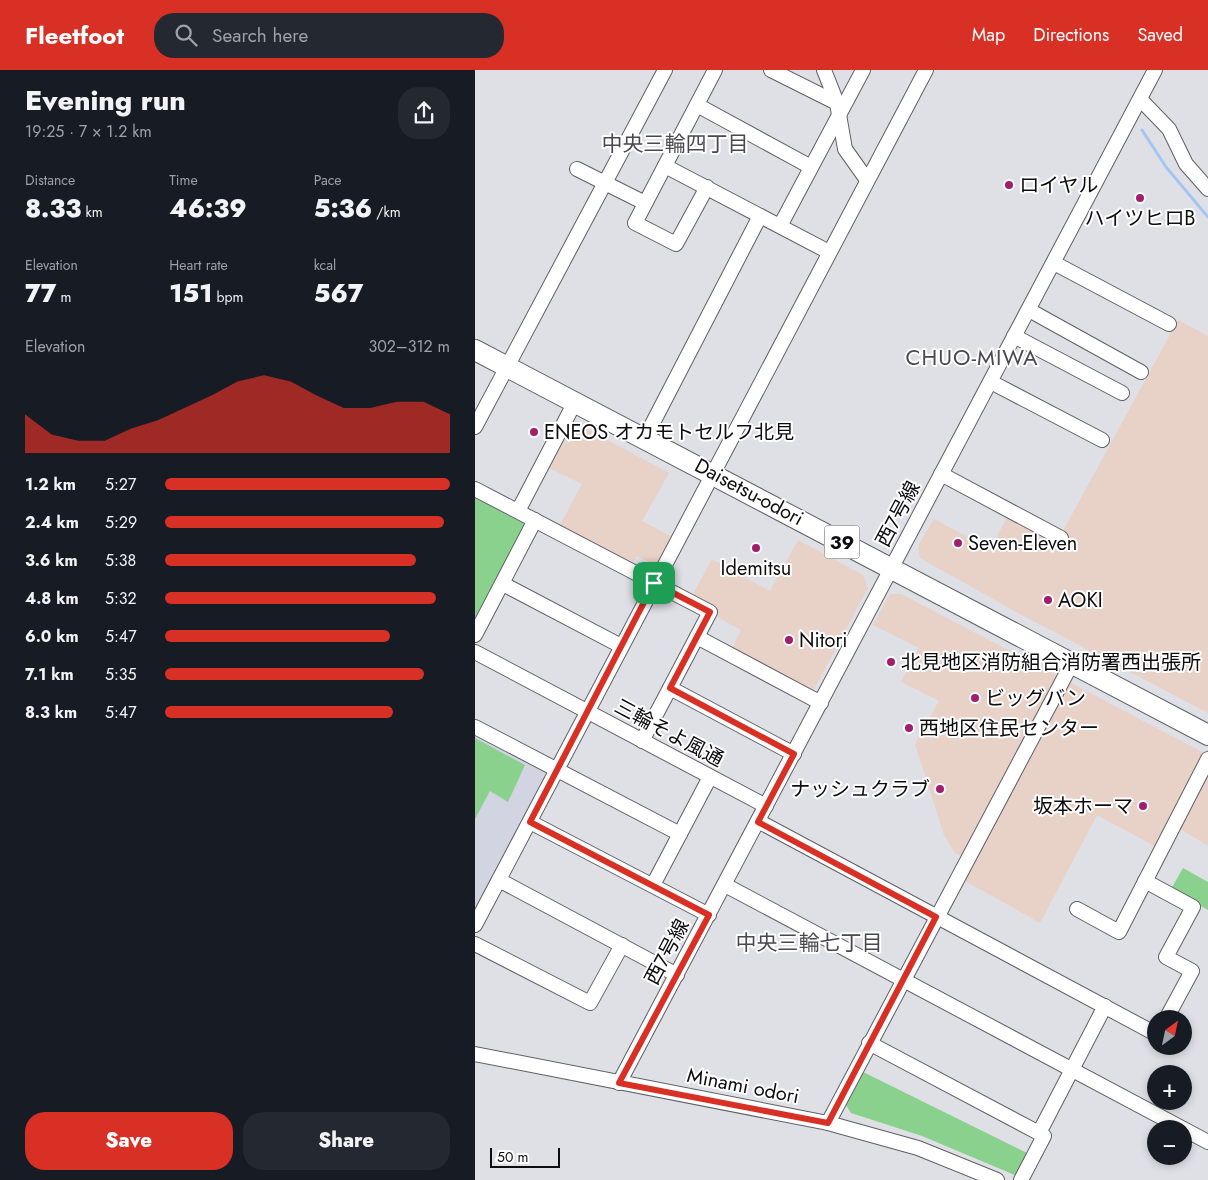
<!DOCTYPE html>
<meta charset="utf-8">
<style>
:root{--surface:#171b24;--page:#242831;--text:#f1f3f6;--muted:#9ea1a6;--accent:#d93025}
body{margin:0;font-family:Jost,"Noto Sans JP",sans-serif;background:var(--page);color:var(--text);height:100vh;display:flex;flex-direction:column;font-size:19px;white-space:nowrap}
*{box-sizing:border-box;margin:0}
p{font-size:16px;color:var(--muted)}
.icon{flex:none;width:28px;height:28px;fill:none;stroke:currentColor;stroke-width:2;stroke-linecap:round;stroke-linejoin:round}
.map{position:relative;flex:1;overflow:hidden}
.sheet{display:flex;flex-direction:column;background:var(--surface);width:475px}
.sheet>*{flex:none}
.needle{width:32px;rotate:33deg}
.fabs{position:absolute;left:672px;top:940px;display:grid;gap:10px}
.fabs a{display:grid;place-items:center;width:45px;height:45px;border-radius:50%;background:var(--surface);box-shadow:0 2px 8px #0003;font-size:25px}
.scale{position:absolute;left:15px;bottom:12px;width:70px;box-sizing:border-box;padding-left:5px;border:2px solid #0d0d0f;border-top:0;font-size:14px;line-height:18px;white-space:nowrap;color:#0d0d0f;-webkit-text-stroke:4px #fff;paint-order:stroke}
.pin{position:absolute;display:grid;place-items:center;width:42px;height:42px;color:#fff;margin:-21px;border-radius:10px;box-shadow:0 2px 8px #0006}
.round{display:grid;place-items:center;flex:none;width:52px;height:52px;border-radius:20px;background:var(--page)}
.overview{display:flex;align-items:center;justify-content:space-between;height:85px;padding:0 25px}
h1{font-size:28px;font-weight:800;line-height:38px}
.figures{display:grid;grid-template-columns:repeat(3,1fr);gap:8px;height:85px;padding:5px 25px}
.figures div{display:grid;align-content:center}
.figures b{font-size:25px;font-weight:800}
.figures small{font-size:14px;font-weight:400}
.figures p{font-size:14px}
.chart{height:140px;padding:10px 25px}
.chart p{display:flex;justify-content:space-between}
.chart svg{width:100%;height:90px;margin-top:5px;fill:var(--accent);opacity:.7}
.button{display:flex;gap:10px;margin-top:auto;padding:10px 25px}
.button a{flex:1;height:58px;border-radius:20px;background:var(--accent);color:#fff;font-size:20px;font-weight:800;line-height:58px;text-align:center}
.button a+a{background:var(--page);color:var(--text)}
ul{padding:0 25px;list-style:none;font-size:16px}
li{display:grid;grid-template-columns:80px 60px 1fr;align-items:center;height:38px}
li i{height:12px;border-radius:6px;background:var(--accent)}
header{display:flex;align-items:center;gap:30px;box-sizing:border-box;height:70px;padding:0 25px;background:var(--accent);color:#fff}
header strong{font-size:24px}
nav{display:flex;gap:28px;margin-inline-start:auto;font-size:18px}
.search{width:350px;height:45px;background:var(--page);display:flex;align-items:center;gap:12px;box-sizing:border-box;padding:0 18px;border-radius:20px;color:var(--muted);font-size:19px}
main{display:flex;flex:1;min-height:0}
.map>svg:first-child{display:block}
.commercial{fill:#e8d1c6}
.built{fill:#d2d4e2}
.green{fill:#8ad18d}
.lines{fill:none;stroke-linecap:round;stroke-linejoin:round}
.stream{stroke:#a3c7f1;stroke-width:3}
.minor-casing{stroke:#5f6066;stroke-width:16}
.highway-casing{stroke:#5f6066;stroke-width:22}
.minor{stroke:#fff;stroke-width:14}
.highway{stroke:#fff;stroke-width:20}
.route-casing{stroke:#fff;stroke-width:10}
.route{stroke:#d93025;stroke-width:6}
.poi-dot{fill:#a21e6d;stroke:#fff;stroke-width:2}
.labels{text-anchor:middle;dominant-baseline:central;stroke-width:4;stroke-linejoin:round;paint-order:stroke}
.shield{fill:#fff;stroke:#565657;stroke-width:1}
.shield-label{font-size:19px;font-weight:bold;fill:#0d0d0f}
.poi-label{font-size:20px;fill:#0d0d0f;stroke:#fff;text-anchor:start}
.street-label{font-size:20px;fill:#0d0d0f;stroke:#fff}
.neighbourhood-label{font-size:21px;fill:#48484e;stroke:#fff}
.quarter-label{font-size:22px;letter-spacing:1px;fill:#48484e;stroke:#fff}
</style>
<header>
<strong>Fleetfoot</strong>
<div class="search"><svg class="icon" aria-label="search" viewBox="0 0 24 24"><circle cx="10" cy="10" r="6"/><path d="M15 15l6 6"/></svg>Search here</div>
<nav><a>Map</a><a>Directions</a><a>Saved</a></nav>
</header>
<main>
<section class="sheet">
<div class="overview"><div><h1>Evening run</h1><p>19:25 · 7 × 1.2 km</p></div><a class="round"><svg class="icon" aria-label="share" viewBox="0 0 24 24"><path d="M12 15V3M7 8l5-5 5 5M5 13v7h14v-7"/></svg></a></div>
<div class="figures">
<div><p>Distance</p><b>8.33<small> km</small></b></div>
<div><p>Time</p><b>46:39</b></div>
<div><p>Pace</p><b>5:36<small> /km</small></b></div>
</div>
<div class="figures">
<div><p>Elevation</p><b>77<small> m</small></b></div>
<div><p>Heart rate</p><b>151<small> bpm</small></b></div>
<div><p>kcal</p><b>567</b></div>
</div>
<div class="chart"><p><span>Elevation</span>302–312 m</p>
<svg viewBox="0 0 160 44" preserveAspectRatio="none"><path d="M0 44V25L10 35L20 38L30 38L40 32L50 28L60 22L70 16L80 9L90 6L100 9L110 16L120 22L130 22L140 19L150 19L160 25V44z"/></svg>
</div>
<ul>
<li><b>1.2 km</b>5:27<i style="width:100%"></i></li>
<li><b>2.4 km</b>5:29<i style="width:98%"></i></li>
<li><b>3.6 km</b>5:38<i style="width:88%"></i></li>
<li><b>4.8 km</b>5:32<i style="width:95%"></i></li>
<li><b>6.0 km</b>5:47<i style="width:79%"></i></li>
<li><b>7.1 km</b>5:35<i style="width:91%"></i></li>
<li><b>8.3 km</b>5:47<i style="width:80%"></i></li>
</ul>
<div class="button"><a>Save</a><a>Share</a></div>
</section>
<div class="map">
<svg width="733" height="1110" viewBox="0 0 733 1110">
<rect width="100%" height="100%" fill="#dfdfe6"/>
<!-- commercial -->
<g class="commercial">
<polygon points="703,250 733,266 733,643 545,544 445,488 443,476 459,449 515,479 533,446 582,472"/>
<polygon points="99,352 194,403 167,451 197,467 181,496 162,486 157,495 84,457 107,414 74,398"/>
<polygon points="323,470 388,505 393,518 337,623 256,580 266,560 239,545 241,539 217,526 237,489 295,521"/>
<polygon points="415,524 426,524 733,685 733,776 696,753 683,778 622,745 565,853 487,809 497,791 480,783 469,765 440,674 464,631 426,612 444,578 398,555"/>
</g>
<!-- built -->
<polygon class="built" points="0,665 73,703 0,840"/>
<!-- green -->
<g class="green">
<polygon points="0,426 52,454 0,552"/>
<polygon points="0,668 50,695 33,732 15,721 0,749"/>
<polygon points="708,798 733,812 733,840 696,819"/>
<polygon points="388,1002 554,1084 542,1106 447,1066 376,1043 371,1035"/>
</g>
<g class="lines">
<!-- stream -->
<polyline class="stream" points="667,60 691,97 733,147"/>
<!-- minor casing -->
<g class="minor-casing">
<g id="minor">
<polyline points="296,0 362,33"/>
<polyline points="349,0 362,33 370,79 392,110"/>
<polyline points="665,29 694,59 711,94 733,119"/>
<polyline points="222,35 336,97"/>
<polyline points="190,96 354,182"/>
<polyline points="102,99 170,133"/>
<polyline points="232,117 201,174 160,153 240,0"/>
<polyline points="305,156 388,0"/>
<polyline points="579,193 694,254"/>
<polyline points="554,240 666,302"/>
<polyline points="539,266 647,323"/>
<polyline points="516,312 627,370"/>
<polyline points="0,357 190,0"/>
<polyline points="170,368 285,146"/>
<polyline points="466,404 586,468"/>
<polyline points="0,419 235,542 167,671"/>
<polyline points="43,441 100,332"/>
<polyline points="28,514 146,576"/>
<polyline points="0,565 60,450"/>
<polyline points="222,567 346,633"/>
<polyline points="0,582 291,736"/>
<polyline points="195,618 319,684"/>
<polyline points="0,657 205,764"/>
<polyline points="283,751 681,964"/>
<polyline points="55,752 234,845"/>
<polyline points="24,810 202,905"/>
<polyline points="670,811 718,837 691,887 717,901 691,949"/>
<polyline points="178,815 235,707"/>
<polyline points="250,815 733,1072"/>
<polyline points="602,839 644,862 733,689"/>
<polyline points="0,855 451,0"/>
<polyline points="0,874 115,933 147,875"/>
<polyline points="394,973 564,1063"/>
<polyline points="0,984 353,1053 443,1078 522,1110"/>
<polyline points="144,1013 680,0"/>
<polyline points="353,1053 597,593"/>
<polyline points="546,1110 569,1066 564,1063 630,936"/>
</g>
</g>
<!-- highway casing -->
<g class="highway-casing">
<polyline id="highway" points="0,280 733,665"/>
</g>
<!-- minor -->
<use href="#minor" class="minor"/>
<!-- highway -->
<use href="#highway" class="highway"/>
</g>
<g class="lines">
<!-- route casing -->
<g class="route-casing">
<polygon id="route" points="179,513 235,542 195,618 319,684 283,752 461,847 353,1053 144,1013 234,845 55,752"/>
</g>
<!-- route -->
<use href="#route" class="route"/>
</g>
<!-- markers -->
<g class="poi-dot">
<circle cx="534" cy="115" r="5"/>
<circle cx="665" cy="128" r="5"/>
<circle cx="59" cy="362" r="5"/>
<circle cx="483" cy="473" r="5"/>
<circle cx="281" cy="478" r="5"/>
<circle cx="573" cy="530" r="5"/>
<circle cx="314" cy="570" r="5"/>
<circle cx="416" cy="592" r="5"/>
<circle cx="500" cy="628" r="5"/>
<circle cx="434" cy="658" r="5"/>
<circle cx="465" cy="719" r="5"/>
<circle cx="668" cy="736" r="5"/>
</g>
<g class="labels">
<!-- shield labels -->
<rect class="shield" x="349.5" y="455.5" width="35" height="33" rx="4"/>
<g class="shield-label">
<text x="367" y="472">39</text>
</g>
<!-- poi labels -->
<g class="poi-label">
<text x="544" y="115">ロイヤル</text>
<text x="665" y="148" text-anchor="middle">ハイツヒロB</text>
<text x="69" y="362">ENEOS オカモトセルフ北見</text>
<text x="493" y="473">Seven-Eleven</text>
<text x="281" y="498" text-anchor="middle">Idemitsu</text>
<text x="583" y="530">AOKI</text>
<text x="324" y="570">Nitori</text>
<text x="426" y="592">北見地区消防組合消防署西出張所</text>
<text x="510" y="628">ビッグバン</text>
<text x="444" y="658">西地区住民センター</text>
<text x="455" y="719" text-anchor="end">ナッシュクラブ</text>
<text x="658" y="736" text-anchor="end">坂本ホーマ</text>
</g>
<!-- street labels -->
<g class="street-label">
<text transform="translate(274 422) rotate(28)">Daisetsu-odori</text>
<text transform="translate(423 444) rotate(-62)">西7号線</text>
<text transform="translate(194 663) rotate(28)">三輪そよ風通</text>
<text transform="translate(192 882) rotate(-62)">西7号線</text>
<text transform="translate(268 1016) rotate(11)">Minami odori</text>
</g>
<!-- neighbourhood labels -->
<g class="neighbourhood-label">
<text x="200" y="74">中央三輪四丁目</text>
<text x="334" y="873">中央三輪七丁目</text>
</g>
<!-- quarter labels -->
<g class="quarter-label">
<text x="497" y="287">CHUO-MIWA</text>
</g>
</g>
</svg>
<div class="fabs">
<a><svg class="needle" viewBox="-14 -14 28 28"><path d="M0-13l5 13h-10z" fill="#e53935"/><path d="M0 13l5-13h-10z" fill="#9ea1a6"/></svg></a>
<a>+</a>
<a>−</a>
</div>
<div class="scale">50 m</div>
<div class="pin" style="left:179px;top:513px;background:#1e9e55"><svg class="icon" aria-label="arrive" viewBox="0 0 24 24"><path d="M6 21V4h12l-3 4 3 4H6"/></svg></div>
</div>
</main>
